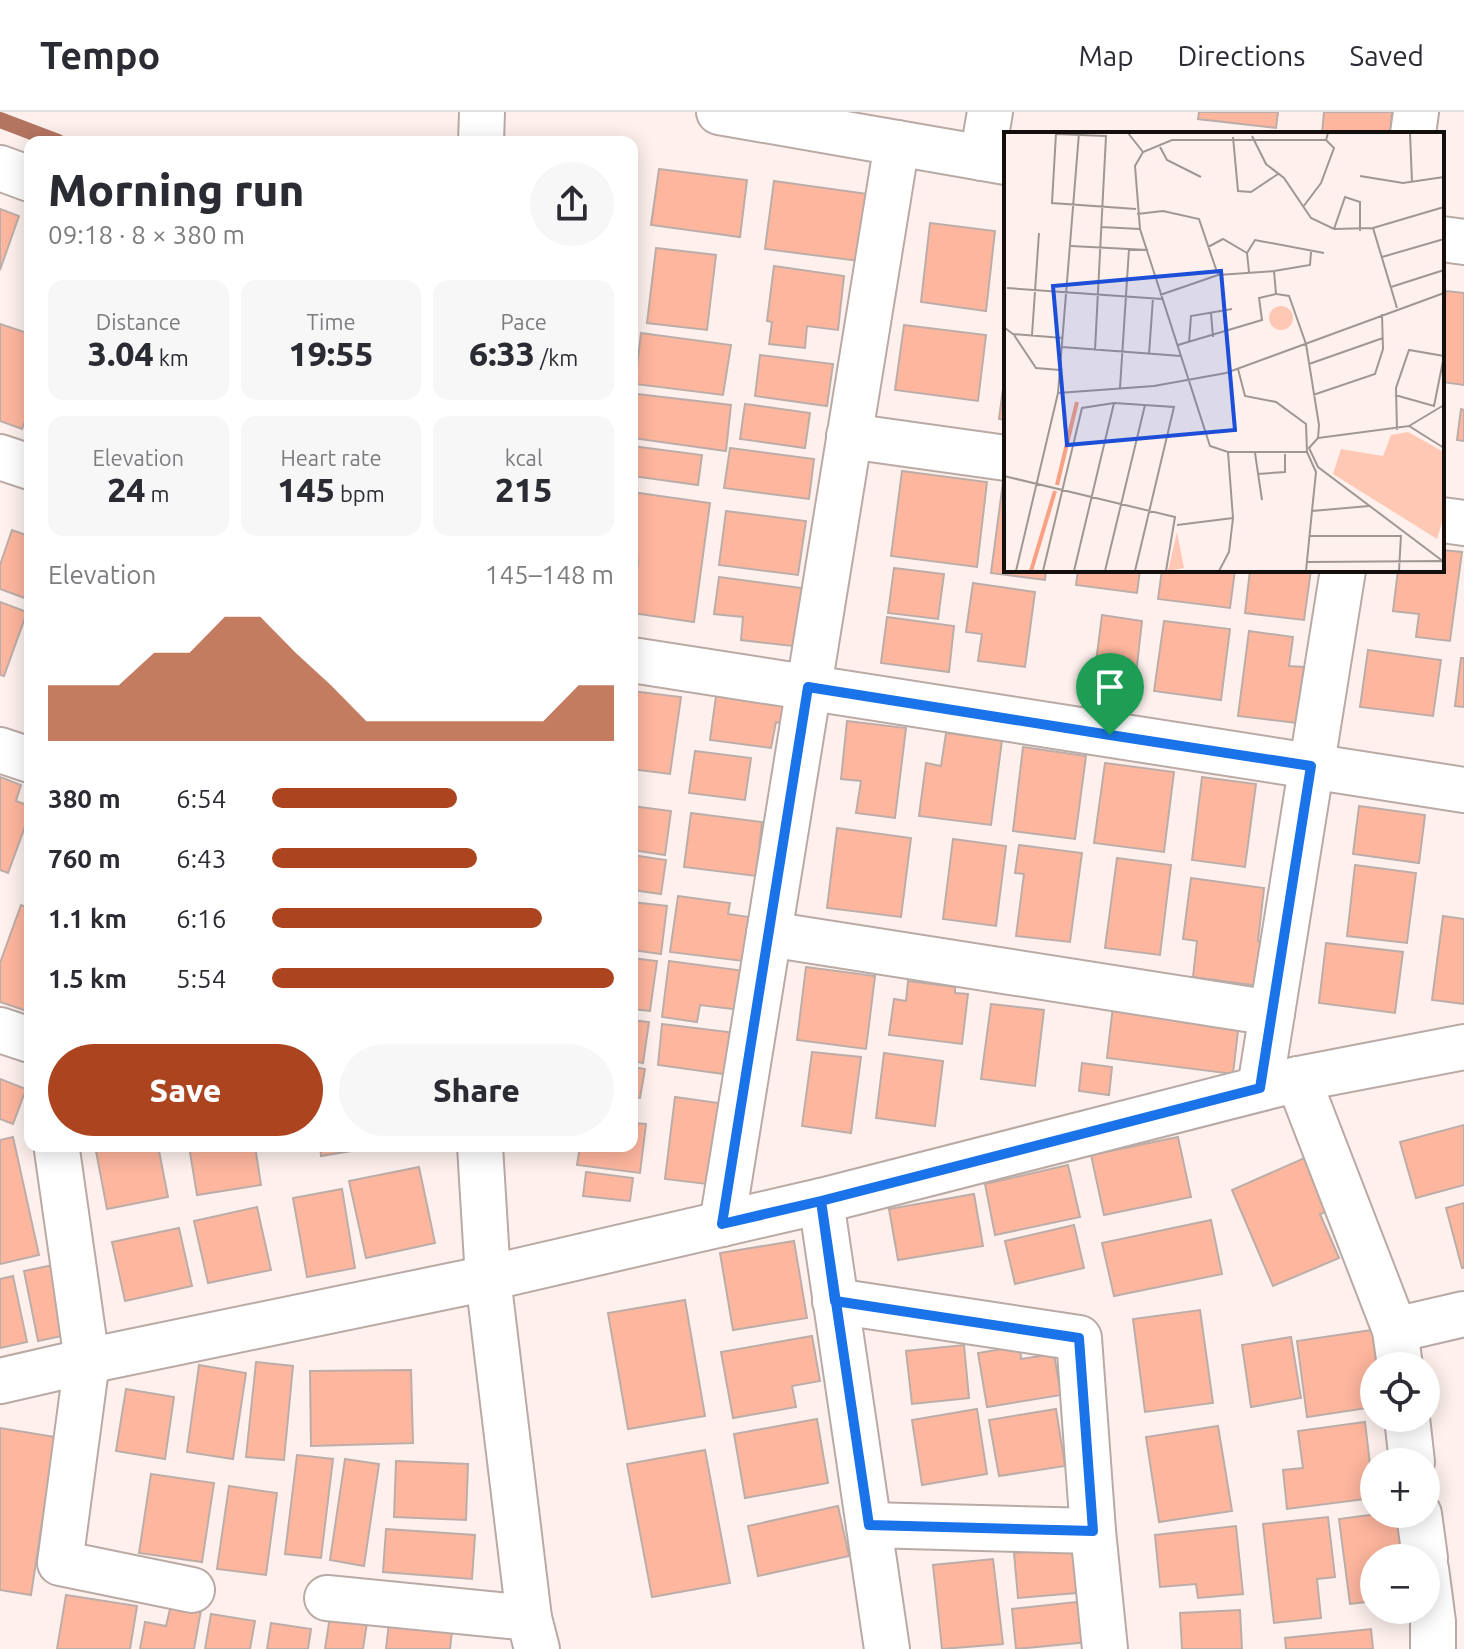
<!DOCTYPE html>
<meta charset="utf-8">
<style>
:root{--surface:#fff;--page:#f7f7f7;--text:#2b2b33;--muted:#7c7c81;--line:#e1e1e2;--accent:#ac451f}
body{margin:0;font-family:Ubuntu,sans-serif;background:var(--page);color:var(--text);height:100vh;display:flex;flex-direction:column;font-size:30px;white-space:nowrap}
*{box-sizing:border-box;margin:0}
p{font-size:26px;color:var(--muted)}
.icon{flex:none;width:44px;height:44px;fill:none;stroke:currentColor;stroke-width:2;stroke-linecap:round;stroke-linejoin:round}
.map{position:relative;flex:1;overflow:hidden}
.side{position:absolute;left:24px;top:24px;width:614px;height:1016px;display:flex;flex-direction:column;background:var(--surface);border-radius:16px;box-shadow:0 4px 20px #0003}
.side>*{flex:none}
.fabs{position:absolute;left:1360px;top:1240px;display:grid;gap:16px}
.fabs a{display:grid;place-items:center;width:80px;height:80px;border-radius:50%;background:var(--surface);box-shadow:0 4px 20px #0003;font-size:40px}
.pin{position:absolute;display:grid;place-items:center;width:68px;height:68px;color:#fff;margin:-82px -34px;border-radius:50% 50% 50% 0;rotate:-45deg;box-shadow:0 0 8px #0007}
.pin .icon{rotate:45deg}
.round{display:grid;place-items:center;flex:none;width:84px;height:84px;border-radius:42px;background:var(--page)}
.headline{display:flex;align-items:center;justify-content:space-between;height:136px;padding:0 24px}
h1{font-size:44px;font-weight:800;line-height:60px}
.stats{display:grid;grid-template-columns:repeat(3,1fr);gap:12px;height:136px;padding:8px 24px}
.stats div{display:grid;align-content:center;border-radius:16px;background:var(--page);text-align:center}
.stats b{font-size:34px;font-weight:800}
.stats small{font-size:22px;font-weight:400}
.stats p{font-size:22px}
.chart{height:224px;padding:16px 24px}
.chart p{display:flex;justify-content:space-between}
.chart svg{width:100%;height:144px;margin-top:8px;fill:var(--accent);opacity:.7}
.button{display:flex;gap:16px;margin-top:auto;padding:16px 24px}
.button a{flex:1;height:92px;border-radius:48px;background:var(--accent);color:#fff;font-size:32px;font-weight:800;line-height:92px;text-align:center}
.button a+a{background:var(--page);color:var(--text)}
ul{padding:0 24px;list-style:none;font-size:26px}
li{display:grid;grid-template-columns:128px 96px 1fr;align-items:center;height:60px}
li i{height:20px;border-radius:10px;background:var(--accent)}
header{display:flex;align-items:center;gap:48px;box-sizing:border-box;height:112px;padding:0 40px;background:var(--surface);border-bottom:2px solid var(--line)}
header strong{font-size:38px}
nav{display:flex;gap:44px;margin-inline-start:auto;font-size:28px}
.map>svg:first-child{display:block}
.lines{fill:none;stroke-linecap:round;stroke-linejoin:round}
.stream{stroke:#b47560;stroke-width:16}
.building{fill:#feb69e;stroke:#bcada8;stroke-width:2}
.minor-casing{stroke:#b9aaa5;stroke-width:48}
.minor{stroke:#fff;stroke-width:44}
.route-casing{stroke:#fff;stroke-width:16}
.route{stroke:#1a73e8;stroke-width:10}
.inset-river{fill:none;stroke:#f9a183;stroke-width:4}
.inset-road{fill:none;stroke:#a09793;stroke-width:2}
.view{fill:#1d4ed8;fill-opacity:0.15;stroke:#1d4ed8;stroke-width:4}
.inset-edge{fill:none;stroke:#140f0d;stroke-width:4}
</style>
<header>
<strong>Tempo</strong>
<nav><a>Map</a><a>Directions</a><a>Saved</a></nav>
</header>
<div class="map">
<svg width="1464" height="1537" viewBox="0 0 1464 1537">
<rect width="100%" height="100%" fill="#fef1ed"/>
<g class="lines">
<!-- stream -->
<polyline class="stream" points="0,8 58,30"/>
</g>
<!-- building -->
<g class="building">
<polygon points="1199,0 1278,0 1276,16 1198,7"/>
<polygon points="1324,0 1392,0 1390,22 1322,22"/>
<polygon points="659,57 747,68 740,125 651,113"/>
<polygon points="774,69 868,82 859,149 765,137"/>
<polygon points="0,97 19,104 0,158"/>
<polygon points="930,111 995,119 986,199 921,190"/>
<polygon points="656,136 716,143 707,218 647,211"/>
<polygon points="774,154 844,164 838,218 807,214 805,236 769,232 772,210 767,209"/>
<polygon points="1446,179 1464,181 1464,273 1442,270 1442,208"/>
<polygon points="0,212 30,222 30,295 22,317 0,309"/>
<polygon points="904,213 986,223 978,289 895,278"/>
<polygon points="641,221 731,233 723,283 635,272"/>
<polygon points="760,243 833,252 827,294 755,284"/>
<polygon points="1006,254 1006,308 999,307"/>
<polygon points="637,282 731,293 726,339 632,326"/>
<polygon points="745,292 810,301 805,336 740,327"/>
<polygon points="1461,297 1464,298 1464,329 1457,328"/>
<polygon points="632,334 702,343 698,373 632,364"/>
<polygon points="730,336 814,347 809,387 724,376"/>
<polygon points="902,359 987,370 977,455 891,444"/>
<polygon points="1003,370 1006,371 1006,458 1046,458 1045,468 991,461"/>
<polygon points="632,380 710,391 694,510 632,501 638,448 632,447"/>
<polygon points="726,399 806,409 798,463 719,453"/>
<polygon points="30,412 30,488 0,477 0,453 12,418 26,423"/>
<polygon points="1442,438 1462,440 1450,529 1416,525 1419,502 1393,499 1398,458 1442,458"/>
<polygon points="894,456 944,462 938,507 888,501"/>
<polygon points="1078,458 1140,458 1137,481 1076,473"/>
<polygon points="1162,458 1235,458 1230,496 1158,487"/>
<polygon points="1250,458 1311,458 1304,508 1245,501"/>
<polygon points="719,465 809,477 801,535 741,528 743,505 714,502"/>
<polygon points="973,471 1035,480 1025,555 978,549 982,522 966,520"/>
<polygon points="0,490 27,500 4,564 0,563"/>
<polygon points="1102,503 1142,509 1135,571 1094,566"/>
<polygon points="887,505 954,514 949,560 881,551"/>
<polygon points="1164,509 1230,517 1221,588 1154,579"/>
<polygon points="1249,519 1293,525 1289,554 1304,555 1296,611 1238,604"/>
<polygon points="1368,538 1441,548 1433,604 1360,595"/>
<polygon points="1461,546 1464,546 1464,595 1455,594"/>
<polygon points="717,576 786,585 783,612 776,610 771,636 710,628"/>
<polygon points="632,579 681,585 670,662 632,657"/>
<polygon points="847,609 906,616 895,706 856,701 861,669 841,667"/>
<polygon points="946,621 1002,628 991,713 919,704 926,651 941,654"/>
<polygon points="1023,635 1086,644 1075,727 1013,719"/>
<polygon points="695,639 751,646 745,688 689,681"/>
<polygon points="1105,651 1174,660 1164,740 1094,731"/>
<polygon points="0,665 21,673 16,689 30,694 30,701 8,761 0,758"/>
<polygon points="1202,665 1256,672 1245,755 1192,748"/>
<polygon points="632,694 671,699 665,743 632,738"/>
<polygon points="1359,694 1425,703 1419,751 1353,742"/>
<polygon points="691,701 762,710 756,764 684,755"/>
<polygon points="837,716 911,726 901,805 827,796"/>
<polygon points="953,727 1006,734 996,814 943,807"/>
<polygon points="1019,733 1082,741 1070,830 1016,824 1024,762 1015,761"/>
<polygon points="632,743 666,748 661,782 632,778"/>
<polygon points="1117,746 1171,753 1160,843 1105,836"/>
<polygon points="1355,753 1416,761 1407,831 1347,824"/>
<polygon points="1191,766 1264,776 1258,829 1266,831 1260,874 1193,865 1197,829 1183,827"/>
<polygon points="678,784 730,791 728,802 749,805 743,849 670,840"/>
<polygon points="632,790 667,794 661,842 632,838"/>
<polygon points="21,793 30,797 30,900 0,890 0,851"/>
<polygon points="1443,804 1464,807 1464,892 1432,888"/>
<polygon points="1326,831 1403,840 1395,901 1319,891"/>
<polygon points="632,846 657,849 650,899 632,897"/>
<polygon points="669,849 745,859 740,898 700,893 697,910 662,905"/>
<polygon points="806,855 875,864 866,937 797,928"/>
<polygon points="908,869 955,875 955,881 968,882 962,932 889,923 894,887 906,889"/>
<polygon points="991,892 1044,898 1035,974 981,967"/>
<polygon points="1113,894 1239,910 1233,962 1107,946"/>
<polygon points="632,908 649,910 643,951 632,949"/>
<polygon points="662,912 737,921 731,963 658,953"/>
<polygon points="812,940 861,945 851,1021 802,1014"/>
<polygon points="884,941 943,949 935,1014 876,1006"/>
<polygon points="1082,951 1112,955 1109,983 1079,979"/>
<polygon points="632,955 645,957 640,986 632,985"/>
<polygon points="0,967 26,977 13,1012 0,1007"/>
<polygon points="675,985 726,992 715,1073 665,1067"/>
<polygon points="632,1011 646,1012 640,1061 577,1053 580,1034 632,1034"/>
<polygon points="1464,1013 1464,1073 1416,1086 1400,1030"/>
<polygon points="13,1025 39,1143 0,1152 0,1028"/>
<polygon points="1178,1025 1191,1085 1104,1103 1091,1043"/>
<polygon points="95,1034 158,1034 168,1085 107,1097"/>
<polygon points="189,1034 255,1034 261,1073 197,1083"/>
<polygon points="320,1034 381,1034 321,1044"/>
<polygon points="1309,1044 1331,1098 1320,1102 1339,1146 1273,1174 1232,1078"/>
<polygon points="1068,1053 1080,1105 995,1123 985,1072"/>
<polygon points="419,1055 435,1131 366,1146 349,1069"/>
<polygon points="586,1060 633,1066 630,1089 583,1084"/>
<polygon points="342,1077 355,1156 307,1165 293,1086"/>
<polygon points="974,1082 983,1134 898,1148 889,1097"/>
<polygon points="1464,1091 1464,1156 1462,1156 1446,1096"/>
<polygon points="257,1095 271,1158 208,1171 194,1109"/>
<polygon points="1211,1108 1222,1162 1114,1184 1102,1131"/>
<polygon points="1074,1113 1084,1156 1015,1172 1005,1129"/>
<polygon points="179,1116 192,1174 125,1189 112,1130"/>
<polygon points="794,1129 807,1206 733,1218 720,1141"/>
<polygon points="58,1152 71,1222 38,1229 24,1159"/>
<polygon points="13,1164 27,1230 0,1236 0,1167"/>
<polygon points="685,1188 705,1304 628,1317 608,1201"/>
<polygon points="1200,1198 1213,1291 1145,1300 1133,1207"/>
<polygon points="1372,1218 1377,1254 1374,1254 1374,1295 1307,1305 1297,1229"/>
<polygon points="812,1224 820,1269 792,1274 796,1295 733,1306 721,1240"/>
<polygon points="1291,1225 1301,1286 1251,1295 1242,1233"/>
<polygon points="964,1233 969,1286 912,1292 906,1239"/>
<polygon points="1020,1234 1021,1247 1054,1242 1061,1283 987,1295 978,1241"/>
<polygon points="256,1250 293,1254 284,1348 246,1345"/>
<polygon points="199,1253 246,1261 233,1347 187,1340"/>
<polygon points="411,1258 413,1331 311,1334 310,1259"/>
<polygon points="126,1277 174,1285 165,1347 116,1339"/>
<polygon points="977,1297 987,1362 922,1373 912,1308"/>
<polygon points="1056,1297 1065,1354 999,1364 989,1308"/>
<polygon points="817,1307 828,1371 745,1386 734,1322"/>
<polygon points="1365,1310 1374,1386 1287,1397 1283,1358 1303,1356 1298,1319"/>
<polygon points="1218,1314 1232,1399 1159,1410 1146,1325"/>
<polygon points="0,1316 55,1325 31,1483 0,1478"/>
<polygon points="705,1338 730,1471 652,1485 627,1352"/>
<polygon points="297,1343 333,1347 321,1446 285,1442"/>
<polygon points="345,1347 379,1352 364,1454 330,1448"/>
<polygon points="396,1349 468,1352 466,1408 394,1405"/>
<polygon points="151,1362 214,1371 202,1450 139,1441"/>
<polygon points="229,1374 277,1381 266,1463 217,1457"/>
<polygon points="838,1394 849,1444 758,1464 748,1414"/>
<polygon points="1377,1402 1400,1402 1405,1446 1374,1446 1374,1489 1350,1492 1339,1407"/>
<polygon points="1328,1405 1335,1465 1317,1467 1321,1506 1274,1511 1263,1412"/>
<polygon points="1236,1414 1243,1482 1198,1486 1196,1472 1160,1475 1155,1423"/>
<polygon points="386,1417 475,1423 472,1467 383,1460"/>
<polygon points="1085,1435 1088,1480 1018,1486 1014,1441"/>
<polygon points="993,1447 1003,1532 942,1537 933,1453"/>
<polygon points="66,1483 137,1494 130,1537 57,1537"/>
<polygon points="1085,1489 1088,1530 1016,1537 1012,1497"/>
<polygon points="171,1493 201,1498 194,1537 140,1537 145,1510 166,1514"/>
<polygon points="331,1498 368,1504 363,1537 325,1537"/>
<polygon points="1240,1498 1242,1537 1182,1537 1180,1501"/>
<polygon points="211,1502 255,1509 250,1537 205,1537"/>
<polygon points="390,1502 453,1509 450,1537 386,1537"/>
<polygon points="271,1511 311,1517 308,1537 267,1537"/>
<polygon points="1371,1517 1373,1537 1286,1537 1285,1526"/>
</g>
<g class="lines">
<!-- minor casing -->
<g class="minor-casing">
<g id="minor">
<polyline points="719,0 1006,50"/>
<polyline points="1413,22 1416,0"/>
<polyline points="481,30 482,0"/>
<polyline points="982,46 990,0"/>
<polyline points="0,56 30,67"/>
<polyline points="1442,127 1464,130"/>
<polyline points="849,324 1006,346"/>
<polyline points="0,345 30,355"/>
<polyline points="1442,408 1464,411"/>
<polyline points="632,548 1464,678"/>
<polyline points="0,638 30,648"/>
<polyline points="769,822 1272,901"/>
<polyline points="0,918 30,928"/>
<polyline points="1298,967 1395,1218 1400,1254"/>
<polyline points="1260,976 1343,458"/>
<polyline points="480,1034 488,1166 529,1506 537,1537"/>
<polyline points="57,1038 87,1249 60,1451 192,1478"/>
<polyline points="821,1089 887,1537"/>
<polyline points="722,1112 897,31"/>
<polyline points="835,1189 1079,1226 1093,1419 1105,1537"/>
<polyline points="1395,1218 1464,1202"/>
<polyline points="0,1269 87,1249 488,1166 821,1089 1298,967 1464,935"/>
<polyline points="1407,1306 1412,1350"/>
<polyline points="1419,1402 1425,1446"/>
<polyline points="869,1413 1093,1419"/>
<polyline points="1426,1457 1433,1510 1433,1537"/>
<polyline points="327,1486 529,1506"/>
</g>
</g>
<!-- minor -->
<use href="#minor" class="minor"/>
</g>
<g class="lines">
<!-- route casing -->
<g class="route-casing">
<polyline id="route" points="1110,623 808,575 722,1112 821,1089 869,1413 1093,1419 1079,1226 835,1189 821,1089 1260,976 1311,654 1110,623"/>
</g>
<!-- route -->
<use href="#route" class="route"/>
</g>
<!-- overview -->
<g transform="translate(1004 20)">
<rect width="440" height="440" fill="#fef1ed"/>
<path d="M265 186a12 12 0 1 1 24 0a12 12 0 1 1-24 0ZM404,300L440,320V384L433,407L329,342L337,317L379,324L387,303ZM173,400L180,436L164,439Z" fill="#ffc8b5"/>
<path class="inset-river" d="M53,353L73,270M27,439L51,359"/>
<path class="inset-road" d="M52,1L48,71L132,77M124,1L139,20M406,1L408,50M52,2L102,4L91,218M248,4L262,32L280,46L307,86L330,97L369,96L440,75M229,5L234,59L247,60L274,42M156,15L163,28L197,45M356,44L399,51L440,45M299,75L317,51L330,16L322,8M133,82L159,79L195,87L214,143M97,95L136,97M369,96L393,176M330,97L341,65L356,70V99M67,114L144,118M204,115L219,107L243,121L245,140M243,121L251,108L320,121M378,125L440,107M270,139L306,133L307,120M0,144L1,196L9,202L59,206M387,155L440,138M3,156L158,167M156,163L214,143L270,139L272,162L285,164L302,212L315,293L314,306L305,316L314,335L440,430M207,181L209,205M10,203L32,236L56,238M28,203L35,101M185,211L187,184L228,177M174,213L258,188L255,166L272,162M58,215L177,224M145,222L149,166M305,232L379,206M234,237L241,264L272,270L302,292L303,320H224L206,314L136,97L131,34L139,20L168,8H322L324,1M116,256L125,117M54,261L150,254L222,241L440,161M309,263L371,242L379,217L378,182M391,263L430,274L440,224M405,294L440,273M393,298L392,256L405,218L440,224M314,306L405,294L440,316M303,320L312,340L308,379M251,321L258,368M254,342L281,340V322M0,344L171,385L162,439M173,393L229,386M306,404H397M303,430L439,429M12,439L54,261L75,1M39,439L78,276L110,271L170,275L131,439M70,439L110,271M101,439L141,273M215,439L225,420L229,386L224,320M302,439L308,379L365,374M395,439L397,403"/>
<path class="view" d="M217,139L231,298L63,313L49,154Z"/>
<rect width="440" height="440" class="inset-edge"/>
</g>
</svg>
<div class="fabs">
<a><svg class="icon" aria-label="locate" viewBox="0 0 24 24"><circle cx="12" cy="12" r="6"/><path d="M12 2v4M12 18v4M2 12h4M18 12h4"/></svg></a>
<a>+</a>
<a>−</a>
</div>
<div class="pin" style="left:1110px;top:623px;background:#1e9e55"><svg class="icon" aria-label="arrive" viewBox="0 0 24 24"><path d="M6 21V4h12l-3 4 3 4H6"/></svg></div>
<section class="side">
<div class="headline"><div><h1>Morning run</h1><p>09:18 · 8 × 380 m</p></div><a class="round"><svg class="icon" aria-label="share" viewBox="0 0 24 24"><path d="M12 15V3M7 8l5-5 5 5M5 13v7h14v-7"/></svg></a></div>
<div class="stats">
<div><p>Distance</p><b>3.04<small> km</small></b></div>
<div><p>Time</p><b>19:55</b></div>
<div><p>Pace</p><b>6:33<small> /km</small></b></div>
</div>
<div class="stats">
<div><p>Elevation</p><b>24<small> m</small></b></div>
<div><p>Heart rate</p><b>145<small> bpm</small></b></div>
<div><p>kcal</p><b>215</b></div>
</div>
<div class="chart"><p><span>Elevation</span>145–148 m</p>
<svg viewBox="0 0 160 44" preserveAspectRatio="none"><path d="M0 44V27L10 27L20 27L30 17L40 17L50 6L60 6L70 17L80 27L90 38L100 38L110 38L120 38L130 38L140 38L150 27L160 27V44z"/></svg>
</div>
<ul>
<li><b>380 m</b>6:54<i style="width:54%"></i></li>
<li><b>760 m</b>6:43<i style="width:60%"></i></li>
<li><b>1.1 km</b>6:16<i style="width:79%"></i></li>
<li><b>1.5 km</b>5:54<i style="width:100%"></i></li>
</ul>
<div class="button"><a>Save</a><a>Share</a></div>
</section>
</div>
